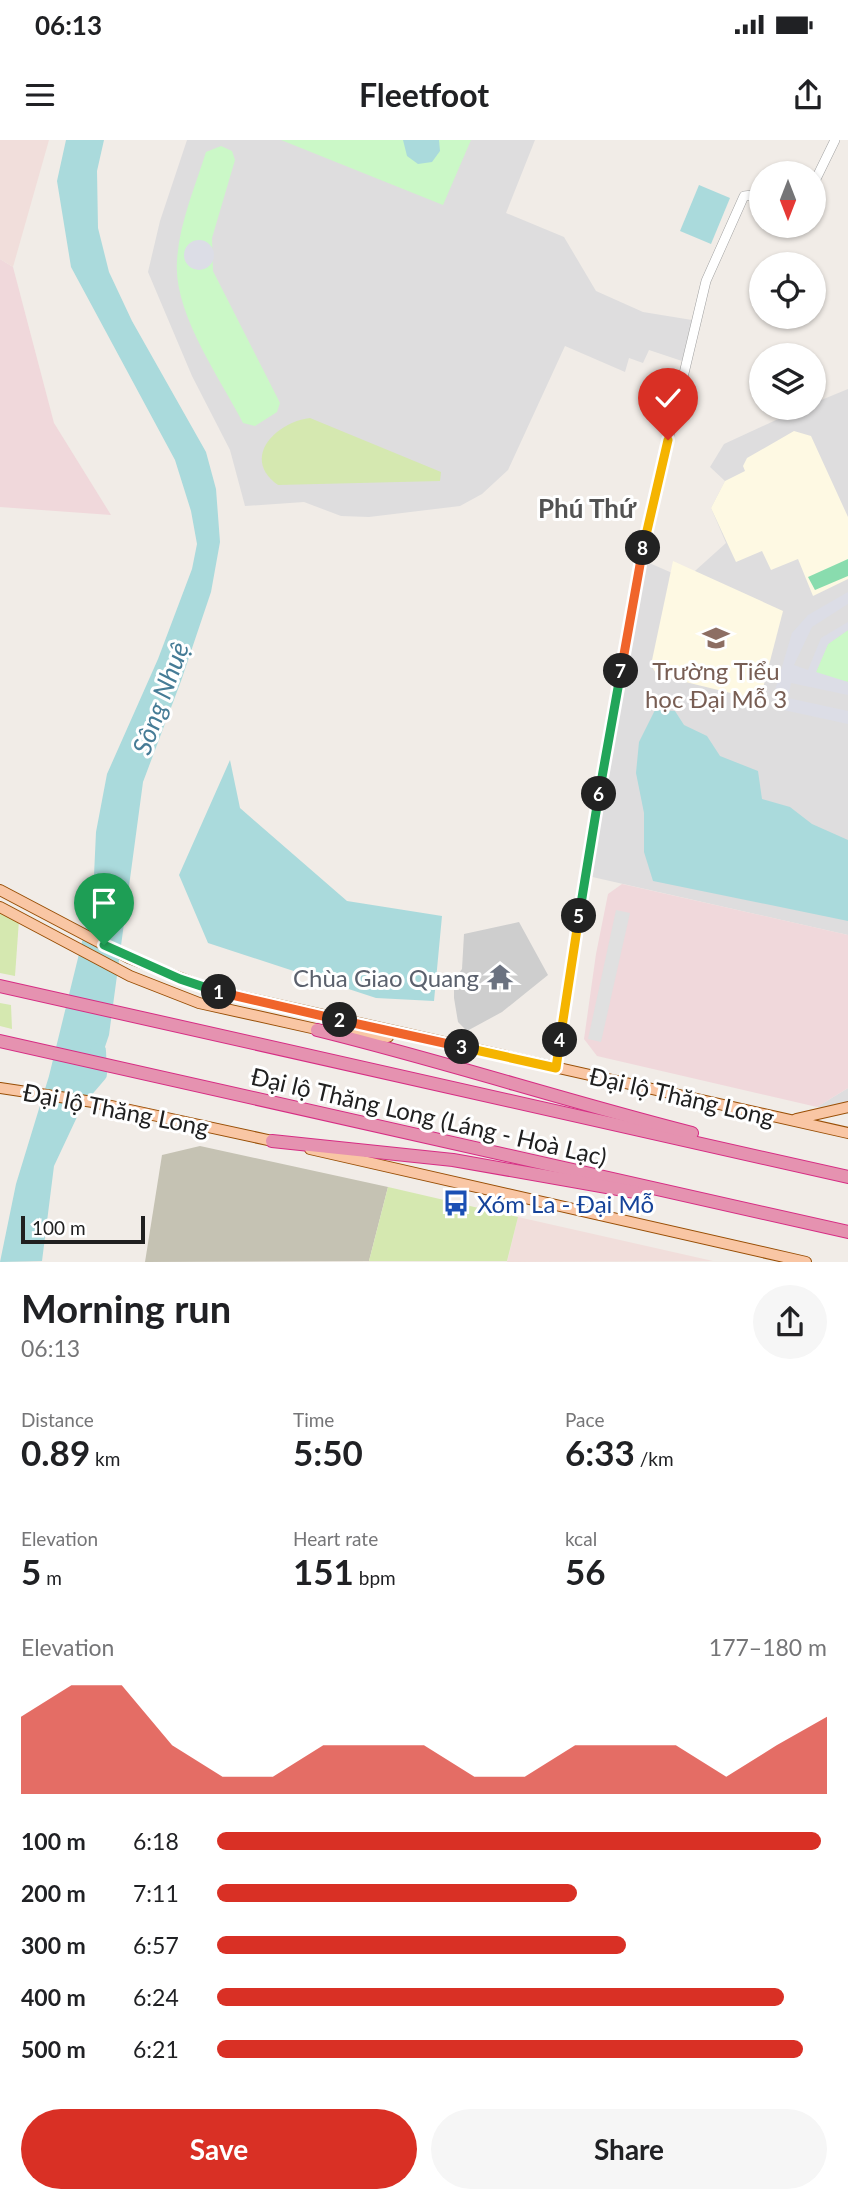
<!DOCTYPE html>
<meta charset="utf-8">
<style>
:root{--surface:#fff;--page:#f6f6f6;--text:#202124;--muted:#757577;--accent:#d93025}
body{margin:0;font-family:Lato,sans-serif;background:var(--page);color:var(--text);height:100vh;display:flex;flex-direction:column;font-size:26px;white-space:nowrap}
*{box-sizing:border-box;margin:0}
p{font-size:23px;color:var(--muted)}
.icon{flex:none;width:38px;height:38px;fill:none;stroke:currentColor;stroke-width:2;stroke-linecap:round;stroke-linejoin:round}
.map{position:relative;height:1122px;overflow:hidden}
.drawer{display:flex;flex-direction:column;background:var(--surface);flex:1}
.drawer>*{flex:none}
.needle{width:46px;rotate:180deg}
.tools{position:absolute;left:749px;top:21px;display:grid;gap:14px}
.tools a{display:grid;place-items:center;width:77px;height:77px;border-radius:50%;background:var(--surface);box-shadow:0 2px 5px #0004;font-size:35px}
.scale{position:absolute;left:21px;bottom:18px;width:124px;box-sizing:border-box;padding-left:7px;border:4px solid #202020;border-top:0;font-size:19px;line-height:24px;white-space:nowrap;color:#202020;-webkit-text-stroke:5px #fff;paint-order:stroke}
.pin{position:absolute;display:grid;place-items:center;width:60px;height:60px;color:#fff;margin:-72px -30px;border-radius:50% 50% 50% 0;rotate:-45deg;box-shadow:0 0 7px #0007}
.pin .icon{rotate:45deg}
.km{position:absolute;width:35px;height:35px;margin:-18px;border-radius:50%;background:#222;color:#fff;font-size:19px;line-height:35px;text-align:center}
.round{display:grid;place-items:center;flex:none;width:74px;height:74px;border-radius:37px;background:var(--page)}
.head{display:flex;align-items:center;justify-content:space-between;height:119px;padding:0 21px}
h1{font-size:38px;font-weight:700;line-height:52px}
.stats{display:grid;grid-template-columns:repeat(3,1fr);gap:10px;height:119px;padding:7px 21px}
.stats div{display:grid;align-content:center}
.stats b{font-size:35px;font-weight:700}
.stats small{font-size:19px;font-weight:400}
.stats p{font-size:19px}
.chart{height:196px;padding:14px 21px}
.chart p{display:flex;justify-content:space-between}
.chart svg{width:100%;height:126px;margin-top:7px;fill:var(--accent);opacity:.7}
.button{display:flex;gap:14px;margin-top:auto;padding:14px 21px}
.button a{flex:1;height:80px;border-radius:42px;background:var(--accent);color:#fff;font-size:28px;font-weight:700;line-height:80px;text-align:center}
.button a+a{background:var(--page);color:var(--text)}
ul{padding:0 21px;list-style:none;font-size:23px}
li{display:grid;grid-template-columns:112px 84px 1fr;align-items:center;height:52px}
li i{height:18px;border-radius:9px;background:var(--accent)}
.status{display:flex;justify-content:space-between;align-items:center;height:49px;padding:0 35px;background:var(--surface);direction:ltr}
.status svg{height:19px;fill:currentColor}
header{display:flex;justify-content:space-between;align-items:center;height:91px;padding:0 21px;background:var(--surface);font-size:32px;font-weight:700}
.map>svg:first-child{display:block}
.residential{fill:#deddde}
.commercial{fill:#f0d8db}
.education{fill:#fef9e3}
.religious{fill:#cecece}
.military{fill:#f1dedb}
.construction{fill:#c5c2b3}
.grass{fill:#d5e8b0}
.park{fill:#cbf8c7}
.pitch{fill:#89dcae}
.parking{fill:#e0e0e0}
.plaza{fill:#dcdde6}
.water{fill:#aadadc}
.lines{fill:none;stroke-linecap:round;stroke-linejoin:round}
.river{stroke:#aadadc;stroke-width:16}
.minor-casing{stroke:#a1a1a1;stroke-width:10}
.major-casing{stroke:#984e05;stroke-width:12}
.highway-casing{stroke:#d62d84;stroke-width:14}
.minor{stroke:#fff;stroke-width:9}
.major{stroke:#f9c6a4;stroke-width:10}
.highway{stroke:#e592b0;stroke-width:12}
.split-1-casing{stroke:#fff;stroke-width:14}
.split-2-casing{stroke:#fff;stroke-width:14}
.split-3-casing{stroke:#fff;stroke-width:14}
.split-4-casing{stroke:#fff;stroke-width:14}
.split-5-casing{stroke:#fff;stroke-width:14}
.split-6-casing{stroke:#fff;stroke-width:14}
.split-7-casing{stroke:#fff;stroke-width:14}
.split-8-casing{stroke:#fff;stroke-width:14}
.split-9-casing{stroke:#fff;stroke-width:14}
.split-1{stroke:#22a559;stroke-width:9}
.split-2{stroke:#f0652b;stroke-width:9}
.split-3{stroke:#f0652b;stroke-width:9}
.split-4{stroke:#f5b400;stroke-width:9}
.split-5{stroke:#f5b400;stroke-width:9}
.split-6{stroke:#22a559;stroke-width:9}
.split-7{stroke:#22a559;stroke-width:9}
.split-8{stroke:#f0652b;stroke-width:9}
.split-9{stroke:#f5b400;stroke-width:9}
.labels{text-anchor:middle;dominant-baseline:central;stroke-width:6;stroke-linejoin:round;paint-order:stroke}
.education-label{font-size:24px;fill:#785e54;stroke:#fff}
.worship-label{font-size:24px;fill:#5b616d;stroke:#fff;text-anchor:end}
.street-label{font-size:24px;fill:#202020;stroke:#fff}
.transit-label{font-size:24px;fill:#164399;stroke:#fff;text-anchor:start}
.neighbourhood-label{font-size:26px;font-weight:bold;fill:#535353;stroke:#fff}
.water-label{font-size:26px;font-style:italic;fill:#467c96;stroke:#fff}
</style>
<div class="status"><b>06:13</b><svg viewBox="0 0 49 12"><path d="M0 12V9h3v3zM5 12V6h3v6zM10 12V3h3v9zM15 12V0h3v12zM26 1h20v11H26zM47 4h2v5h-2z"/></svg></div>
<header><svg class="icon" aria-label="menu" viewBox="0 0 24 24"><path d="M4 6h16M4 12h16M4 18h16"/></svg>Fleetfoot<svg class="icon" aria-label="share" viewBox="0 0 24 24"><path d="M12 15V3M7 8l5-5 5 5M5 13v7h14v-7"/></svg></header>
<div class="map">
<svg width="848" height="1122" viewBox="0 0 848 1122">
<rect width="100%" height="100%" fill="#f1ece7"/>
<!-- residential -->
<g class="residential">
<polygon points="187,0 535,0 506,73 564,97 596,151 643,172 692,180 682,221 649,210 643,223 629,218 625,232 565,206 508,330 482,354 460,366 369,377 341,376 304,362 245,366 230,310 192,236 148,132 160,81"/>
<polygon points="848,249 848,795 588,736 647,422 686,439 726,403 711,368 725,341 710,327 724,304 802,268 814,268 814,263"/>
<polygon points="848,948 848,974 817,967"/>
</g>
<!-- commercial -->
<g class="commercial">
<polygon points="0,119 13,127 54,283 111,375 0,367"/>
<polygon points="622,744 848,795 848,948 817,967 597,916 584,899 596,814 608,754"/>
</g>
<!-- education -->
<g class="education">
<polygon points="794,291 811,296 848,377 848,439 813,456 798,419 771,430 762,411 736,422 711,368 725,341 745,331 743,326 747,318"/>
<polygon points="673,421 783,471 762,552 751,558 657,535 651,525"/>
</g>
<!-- religious -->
<polygon class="religious" points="519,782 548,835 502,872 467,891 458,882 454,858 454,840 462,829 464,794"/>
<!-- military -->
<g class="military">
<polygon points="0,0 49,0 13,127 0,119"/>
<polygon points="518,1077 713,1121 507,1122"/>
</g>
<!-- construction -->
<polygon class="construction" points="200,1006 388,1047 369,1121 145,1122 162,1015"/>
<!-- grass -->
<g class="grass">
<path d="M310,278L441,332L440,341L278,345C240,318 276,282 310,278Z"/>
<polygon points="0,771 19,780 15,836 0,833"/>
<polygon points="0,863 11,865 12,889 0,886"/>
<polygon points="388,1047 518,1077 507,1121 369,1121"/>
</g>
<!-- park -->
<g class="park">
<polygon points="281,0 471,0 443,65"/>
<path d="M221,6L232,11L235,20L212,98L213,131L280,263L277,272L255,286L243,283C220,238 173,173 177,121C179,84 195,47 206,12Z"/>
<polygon points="848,490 848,542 818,535 816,532 828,504"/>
</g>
<!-- pitch -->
<polygon class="pitch" points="848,419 848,436 815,450 808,437"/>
<!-- parking -->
<polygon class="parking" points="616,770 630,773 601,902 588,899"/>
<!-- plaza -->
<g class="plaza">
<circle cx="199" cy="115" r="15"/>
<polygon points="848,452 848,464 812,487 794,525 808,530 821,498 848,482 848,490 828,504 816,532 848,542 848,555 791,543 788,558 848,571 848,584 779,569 773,557 792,493 808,475"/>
</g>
<!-- water -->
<g class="water">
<polygon points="66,0 104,0 97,31 98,88 109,132 132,181 206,312 216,349 220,402 211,452 181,541 143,642 109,895 92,945 54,1026 42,1121 0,1122 16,1044 49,936 93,757 96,692 107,634 158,519 192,429 197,404 191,371 175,320 71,127 57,41"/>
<polygon points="403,0 439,0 440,11 432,22 418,24 407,16"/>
<polygon points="699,45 730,58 711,104 680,91"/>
<polygon points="655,570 675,571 684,585 707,596 720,616 758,631 762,659 790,667 812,684 848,700 848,781 653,741 644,712 644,673 636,633 639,602"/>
<polygon points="230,620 240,668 347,761 442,776 434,861 376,858 208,803 179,735"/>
</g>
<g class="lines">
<!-- river -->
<polyline class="river" points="81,955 99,934 98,911"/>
<!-- minor casing -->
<g class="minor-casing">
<g id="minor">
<polyline points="814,43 835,0"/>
<polyline points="556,928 586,728 645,397 706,141 744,56 761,54"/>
</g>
</g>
<!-- major casing -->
<g class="major-casing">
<g id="major">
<polyline points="0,750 129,818 212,850 848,993"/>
<polyline points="0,767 130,836 199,863 325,891"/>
<polyline points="345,893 388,897"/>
<polyline points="0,948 93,962 277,1002"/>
<polyline points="796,979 848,967"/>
<polyline points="310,1009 806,1122"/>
</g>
</g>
<!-- highway casing -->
<g class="highway-casing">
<g id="highway">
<polyline points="0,846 848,1037"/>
<path d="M317,890C443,921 566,961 692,993"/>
<polyline points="0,901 848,1092"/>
<polyline points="272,1001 453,1020 635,1052"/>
</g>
</g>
<!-- minor -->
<use href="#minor" class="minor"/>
<!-- major -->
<use href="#major" class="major"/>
<!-- highway -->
<use href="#highway" class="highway"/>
</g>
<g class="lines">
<!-- split-1 casing -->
<g class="split-1-casing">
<polyline id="split-1" points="104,805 180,839 219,852"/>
</g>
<!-- split-2 casing -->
<g class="split-2-casing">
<polyline id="split-2" points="219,852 340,880"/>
</g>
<!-- split-3 casing -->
<g class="split-3-casing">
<polyline id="split-3" points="340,880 462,907"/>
</g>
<!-- split-4 casing -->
<g class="split-4-casing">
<polyline id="split-4" points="462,907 556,928 560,900"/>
</g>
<!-- split-5 casing -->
<g class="split-5-casing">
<polyline id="split-5" points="560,900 579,776"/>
</g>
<!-- split-6 casing -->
<g class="split-6-casing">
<polyline id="split-6" points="579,776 599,654"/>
</g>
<!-- split-7 casing -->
<g class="split-7-casing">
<polyline id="split-7" points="599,654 621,531"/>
</g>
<!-- split-8 casing -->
<g class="split-8-casing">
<polyline id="split-8" points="621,531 643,408"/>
</g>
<!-- split-9 casing -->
<g class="split-9-casing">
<polyline id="split-9" points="643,408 668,300"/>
</g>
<!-- split-1 -->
<use href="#split-1" class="split-1"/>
<!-- split-2 -->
<use href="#split-2" class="split-2"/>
<!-- split-3 -->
<use href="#split-3" class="split-3"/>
<!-- split-4 -->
<use href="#split-4" class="split-4"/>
<!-- split-5 -->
<use href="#split-5" class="split-5"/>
<!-- split-6 -->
<use href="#split-6" class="split-6"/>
<!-- split-7 -->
<use href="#split-7" class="split-7"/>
<!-- split-8 -->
<use href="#split-8" class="split-8"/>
<!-- split-9 -->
<use href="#split-9" class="split-9"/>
</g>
<!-- icons -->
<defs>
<g id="school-bare" transform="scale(2.1)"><path d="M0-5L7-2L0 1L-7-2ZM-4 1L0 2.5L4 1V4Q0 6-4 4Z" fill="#8d6e63" stroke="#fff" stroke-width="2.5" paint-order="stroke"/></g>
<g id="temple-bare" transform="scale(2.1)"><path d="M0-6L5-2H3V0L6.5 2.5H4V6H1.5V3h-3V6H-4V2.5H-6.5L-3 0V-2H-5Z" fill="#6b7280" stroke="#fff" stroke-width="2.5" paint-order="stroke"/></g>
<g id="bus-bare" transform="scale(2.1)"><path d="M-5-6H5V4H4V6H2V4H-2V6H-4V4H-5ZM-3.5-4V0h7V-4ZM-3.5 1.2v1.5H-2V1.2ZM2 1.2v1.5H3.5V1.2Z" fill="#1a4fb4" stroke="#fff" stroke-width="2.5" paint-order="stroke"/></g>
</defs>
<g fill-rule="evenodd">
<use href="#school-bare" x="716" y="498"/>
<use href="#temple-bare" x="500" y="837"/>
<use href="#bus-bare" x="456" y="1063"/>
</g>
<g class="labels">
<!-- education labels -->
<g class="education-label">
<text x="716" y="530">Trường Tiểu<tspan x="716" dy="28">học Đại Mỗ 3</tspan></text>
</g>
<!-- worship labels -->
<g class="worship-label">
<text x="479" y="837">Chùa Giao Quang</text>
</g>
<!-- street labels -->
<g class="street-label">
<text transform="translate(682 956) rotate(13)">Đại lộ Thăng Long</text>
<text transform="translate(116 969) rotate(11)">Đại lộ Thăng Long</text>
<text transform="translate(429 976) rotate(13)">Đại lộ Thăng Long (Láng - Hoà Lạc)</text>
</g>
<!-- transit labels -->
<g class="transit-label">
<text x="477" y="1063">Xóm La - Đại Mỗ</text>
</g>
<!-- neighbourhood labels -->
<g class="neighbourhood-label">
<text x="587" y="368">Phú Thứ</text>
</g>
<!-- water labels -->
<g class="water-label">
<text transform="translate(160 558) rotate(-70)">Sông Nhuệ</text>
</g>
</g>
</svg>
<div class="tools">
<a><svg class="needle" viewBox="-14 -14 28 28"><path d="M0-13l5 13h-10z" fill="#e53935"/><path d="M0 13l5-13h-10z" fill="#757577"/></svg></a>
<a><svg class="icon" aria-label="locate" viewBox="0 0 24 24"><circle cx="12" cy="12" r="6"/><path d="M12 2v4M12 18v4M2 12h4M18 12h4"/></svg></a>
<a><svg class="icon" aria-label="layers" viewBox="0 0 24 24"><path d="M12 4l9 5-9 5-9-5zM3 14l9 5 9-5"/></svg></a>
</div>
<div class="scale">100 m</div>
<div class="pin" style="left:104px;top:805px;background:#1e9e55"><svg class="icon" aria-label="arrive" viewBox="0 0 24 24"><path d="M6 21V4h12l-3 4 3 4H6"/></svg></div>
<div class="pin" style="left:668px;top:300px;background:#d93025"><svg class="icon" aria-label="check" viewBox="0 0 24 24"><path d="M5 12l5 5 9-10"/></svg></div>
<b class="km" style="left:219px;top:852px">1</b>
<b class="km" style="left:340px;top:880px">2</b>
<b class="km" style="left:462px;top:907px">3</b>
<b class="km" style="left:560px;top:900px">4</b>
<b class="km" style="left:579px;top:776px">5</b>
<b class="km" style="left:599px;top:654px">6</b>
<b class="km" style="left:621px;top:531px">7</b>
<b class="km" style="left:643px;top:408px">8</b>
</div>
<section class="drawer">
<div class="head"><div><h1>Morning run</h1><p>06:13</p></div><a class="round"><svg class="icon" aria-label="share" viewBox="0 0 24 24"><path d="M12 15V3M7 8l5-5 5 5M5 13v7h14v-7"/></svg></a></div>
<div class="stats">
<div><p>Distance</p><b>0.89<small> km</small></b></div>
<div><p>Time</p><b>5:50</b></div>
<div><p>Pace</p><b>6:33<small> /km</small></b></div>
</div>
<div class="stats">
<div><p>Elevation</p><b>5<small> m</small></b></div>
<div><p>Heart rate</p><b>151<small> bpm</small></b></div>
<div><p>kcal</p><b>56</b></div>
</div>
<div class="chart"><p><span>Elevation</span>177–180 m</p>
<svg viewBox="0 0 160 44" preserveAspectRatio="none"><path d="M0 44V17L10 6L20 6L30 27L40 38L50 38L60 27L70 27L80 27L90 38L100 38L110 27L120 27L130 27L140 38L150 27L160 17V44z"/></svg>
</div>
<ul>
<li><b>100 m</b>6:18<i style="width:99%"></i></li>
<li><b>200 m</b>7:11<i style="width:59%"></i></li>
<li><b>300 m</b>6:57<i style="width:67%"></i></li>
<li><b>400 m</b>6:24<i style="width:93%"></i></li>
<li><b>500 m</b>6:21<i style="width:96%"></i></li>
</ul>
<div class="button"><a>Save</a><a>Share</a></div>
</section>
